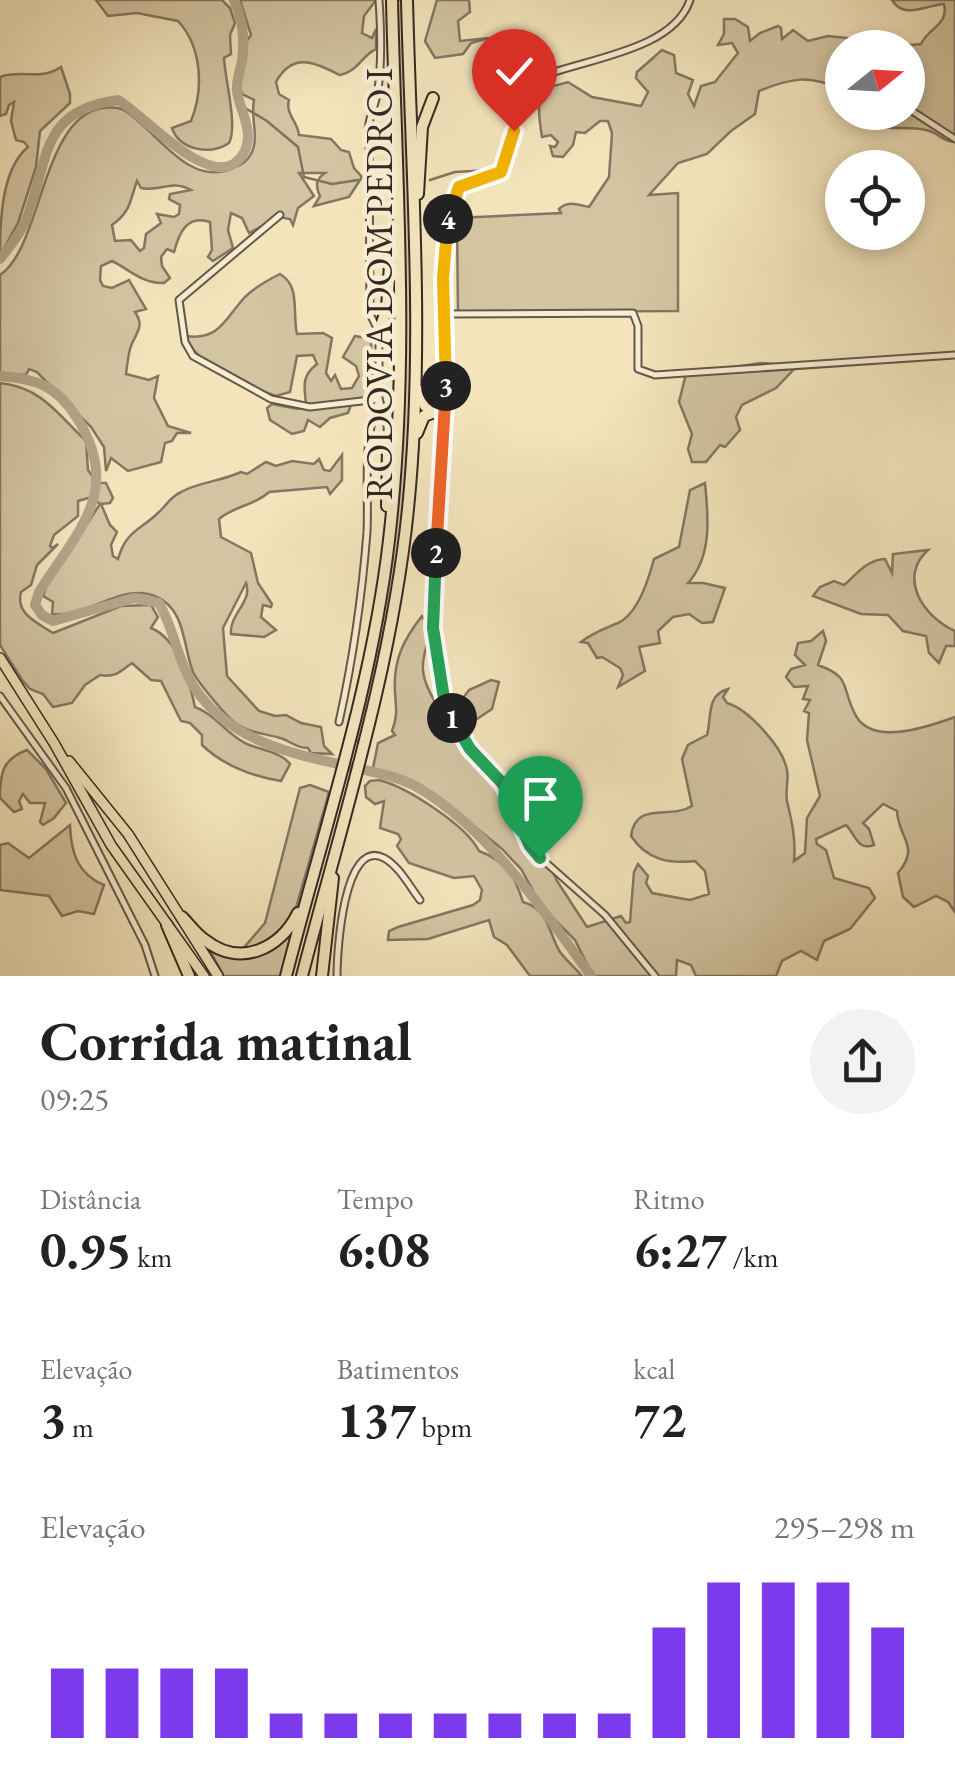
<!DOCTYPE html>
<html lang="pt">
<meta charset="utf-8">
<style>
:root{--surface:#fff;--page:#f2f2f2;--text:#222;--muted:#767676;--accent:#7c3aed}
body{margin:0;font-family:"EB Garamond",serif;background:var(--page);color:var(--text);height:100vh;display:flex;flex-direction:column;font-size:38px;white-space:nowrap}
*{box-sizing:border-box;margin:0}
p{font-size:32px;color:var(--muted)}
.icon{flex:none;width:55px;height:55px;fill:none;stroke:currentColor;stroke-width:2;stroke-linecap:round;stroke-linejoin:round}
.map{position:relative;height:976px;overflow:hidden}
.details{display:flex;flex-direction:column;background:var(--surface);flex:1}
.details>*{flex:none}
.needle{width:65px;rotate:72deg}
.fabs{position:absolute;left:825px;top:30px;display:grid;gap:20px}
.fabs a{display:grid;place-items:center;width:100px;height:100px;border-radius:50%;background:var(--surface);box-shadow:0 5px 15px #0003;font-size:50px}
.pin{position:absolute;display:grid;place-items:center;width:85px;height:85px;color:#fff;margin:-102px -42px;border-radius:50% 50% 50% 0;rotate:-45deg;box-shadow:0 0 10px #0007}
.pin .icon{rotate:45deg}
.km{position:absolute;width:50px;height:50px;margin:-25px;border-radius:50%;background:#222;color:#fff;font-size:28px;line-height:50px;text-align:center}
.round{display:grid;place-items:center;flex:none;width:105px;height:105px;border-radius:52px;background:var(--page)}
.headline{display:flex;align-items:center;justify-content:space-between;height:170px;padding:0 40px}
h1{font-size:55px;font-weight:700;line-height:75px}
.figures{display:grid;grid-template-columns:repeat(3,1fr);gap:15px;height:170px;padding:10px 40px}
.figures div{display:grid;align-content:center}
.figures b{font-size:50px;font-weight:700}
.figures small{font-size:28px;font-weight:400}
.figures p{font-size:28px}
.chart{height:280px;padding:20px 40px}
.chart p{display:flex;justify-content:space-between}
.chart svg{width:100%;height:180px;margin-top:10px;stroke:var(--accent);stroke-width:6}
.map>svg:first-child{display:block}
.green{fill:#d3c4a2;stroke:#847662;stroke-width:2.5;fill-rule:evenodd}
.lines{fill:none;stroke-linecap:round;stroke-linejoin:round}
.stream{stroke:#80735f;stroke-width:2.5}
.river{stroke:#b2a488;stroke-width:10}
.minor-casing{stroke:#645848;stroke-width:9}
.trunk-casing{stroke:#342922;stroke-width:12}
.motorway-casing{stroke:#342922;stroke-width:14}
.minor{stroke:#f7edd3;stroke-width:5}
.trunk{stroke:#f3e4bc;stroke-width:9}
.motorway{stroke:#f3e4bc;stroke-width:10}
.split-1-casing{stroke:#fff;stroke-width:20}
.split-2-casing{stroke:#fff;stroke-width:20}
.split-3-casing{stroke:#fff;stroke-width:20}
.split-4-casing{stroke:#fff;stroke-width:20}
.split-5-casing{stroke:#fff;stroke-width:20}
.split-1{stroke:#22a559;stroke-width:12}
.split-2{stroke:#22a559;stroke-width:12}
.split-3{stroke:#f0652b;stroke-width:12}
.split-4{stroke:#f5b400;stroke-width:12}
.split-5{stroke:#f5b400;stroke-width:12}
.labels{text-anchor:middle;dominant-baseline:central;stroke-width:9;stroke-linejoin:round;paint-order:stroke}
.street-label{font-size:38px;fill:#342922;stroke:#f7edd3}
</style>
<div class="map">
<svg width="955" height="976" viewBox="0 0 955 976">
<rect width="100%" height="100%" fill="#f3e4bc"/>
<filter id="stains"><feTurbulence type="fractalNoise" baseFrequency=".002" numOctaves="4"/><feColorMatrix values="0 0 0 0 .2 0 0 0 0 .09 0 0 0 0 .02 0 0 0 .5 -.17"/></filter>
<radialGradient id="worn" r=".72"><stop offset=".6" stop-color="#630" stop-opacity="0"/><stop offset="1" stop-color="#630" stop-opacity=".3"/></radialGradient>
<!-- green -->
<g class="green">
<path d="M96,0H222L230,8L235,23L230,35L231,54L224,58C225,80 238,126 229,143C211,156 179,150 172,128L191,121C204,89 202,47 178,21L137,13L108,16Z"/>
<path d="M240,0H376L364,16L362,33L372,38L376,29V49C361,56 359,71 340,75C315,63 293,51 276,82L279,94L289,100C285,114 298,122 299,135L331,139L341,150L349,152L354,168L362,177L349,197L314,206L320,196C315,185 316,179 325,173H299L314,196L298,208L293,225L290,219L279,217L249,233L242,218L231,213L228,230L233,248L213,261L208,257L212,250L210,222C187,214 179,233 174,252L167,249L161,257L162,266L170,278L164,283C142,284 129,269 112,261L101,266L100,280L103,286L112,288L129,280L146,309L135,312C146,328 134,334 130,349C128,357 127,366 126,374L149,380L158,376L154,398L168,426L191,433H177L172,441L165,443L161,462L128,471L111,458L106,471L104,447L91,427L37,372L29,369L26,375L0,374V275C46,245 41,91 122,109C156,128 187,189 233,168C240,165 247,162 251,154C260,138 250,117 254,100L242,94L240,88L246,42L251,35ZM137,181L141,188C162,192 170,179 191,190L170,194L169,199L180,205L179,214L174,217L157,214L161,223L146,234L144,248L140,251L131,240L115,241L112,225C131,212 130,200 137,181Z"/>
<path d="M396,0H404C407,172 419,346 403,517C396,592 379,668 360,741H353L395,517Z"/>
<polygon points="437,0 469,0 470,12 458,21 460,41 489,38 471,43 463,54 435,58 425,41"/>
<path d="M892,0H955V142C942,142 938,132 926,130C909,126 894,130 877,126L869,117L870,113L908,112V48H842V90C810,74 791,78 759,91L755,114L731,131L707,154L678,163L649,195L678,193V311L458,312L457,218L561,213L559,209C569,200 578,205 589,207L609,177L612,133L608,121H600L585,133L576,132L573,145L563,157L553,156L550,146L555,147L558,142L551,135L542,137C539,116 535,102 548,84L554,86L568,82L592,97L641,106L648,92L636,78L637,72L662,50L674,55L676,73L693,80L688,94L694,106L701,86L715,82L738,53L732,43L718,45L724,34V19H735L748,27L750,41L760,33L778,26L781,28L782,39L793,30L808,41L828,36L911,45L921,44C929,27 949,25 944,4C926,5 904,20 892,0Z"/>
<path d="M61,67L70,94V103L40,131L36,167L18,223L0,255C0,223 1,169 28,147L24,142L16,140L11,121L14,102L9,105L6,114L0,116V77C22,69 40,81 61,67Z"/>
<path d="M280,274C301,286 292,313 297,334L323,333L332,338L326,373L331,381L335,375L341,389L352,388L359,376L356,366L343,357L355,336L371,339L373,397L367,402L351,405L348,413L330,418L320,427L308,420L304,431L292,434L270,420L267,408L272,404L298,409L306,405C305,388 300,377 317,364L313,355L297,356L290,392L276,396C250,387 192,363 186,336C220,341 226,317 245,297C254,288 268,280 280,274Z"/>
<polygon points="761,363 797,366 776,388 742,405 736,417 740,430 725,447 720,445 706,462 692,462 688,449 692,434 679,402 686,374"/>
<path d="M0,383C42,387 59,416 86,441L88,470L97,483H106L113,498L110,503L101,504L110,525L117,532L111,545L113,556L118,559C126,531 139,531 158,513C166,506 170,497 181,492C199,482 222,481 241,472L247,474L266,462L276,466L292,461L314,464L319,459L324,470L330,471L342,455V480L330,494L327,487L269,492C256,505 234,506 219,519L221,537L251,553L258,583L272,604L271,607L263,605L261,617L276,630L264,637L231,634C229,614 253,602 246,583L223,628L227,676L259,711L275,716L286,715L301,723L321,727L324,746L332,754L311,753L308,748C295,748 289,740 280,738C264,733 252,734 237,724C228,719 197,681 193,672C183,647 186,610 157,597C122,581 87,619 52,614L53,602L43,596L46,587L100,504L92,497L78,501V516L54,535L50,546L52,548L58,544L37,565L31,585L21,592C15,614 38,623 53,633L121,606L151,605L158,617L151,628C178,639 189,679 195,707C216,715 227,735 247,744C261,750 281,752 290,764L281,781C251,776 224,766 202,745V735L190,723L181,721L161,681L151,680L132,663C121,671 116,678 100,675L85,685L72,703L53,707L43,694L30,689L22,680L0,645Z"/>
<path d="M705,483C708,514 713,556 688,583H703L725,588L713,622L702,623L689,614L673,617L658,631L660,643L639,647L645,671L618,687L623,675L620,668L602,657L597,658L588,643L581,642C594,632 604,629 618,623C638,614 649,578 654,559L679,547L690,490Z"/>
<path d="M928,550C898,577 922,616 955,631V646H946L939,663L929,653L926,636L903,631L888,615L861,614L813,596L820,587L834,581L844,585C857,574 866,560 885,559L892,573L893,554Z"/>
<path d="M422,616C437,634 421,650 423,670C424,684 434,702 443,713H452L469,690L491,680L499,682L492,709L474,721L464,735L465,740L492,768L513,799L533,847L550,864L557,881L587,927L621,916L626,923L630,922L634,872L638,864L648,876L646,883L652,893L690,900L709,894L705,871L695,861C669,864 647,860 631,836C636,800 670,820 692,806L682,759L688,745L707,735C712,717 706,695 728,689L723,697L727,703C748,709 783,747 787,770C789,780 785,791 787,801C792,822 796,840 794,861L805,853L807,818L820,796L807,740L809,713L804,711L810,700L803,699L808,686L794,687L786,677L791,669L805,665L795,655L798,643L811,641L823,631L826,641L818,665C851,677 841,685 854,712C869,748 927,727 955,717V912L948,902L936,896L914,907L903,897L898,873C921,846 898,838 897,811L883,804L863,823L869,829L874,845C857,851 856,835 846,825L816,839L817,844L826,850L834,878L869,888L875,898L850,929L824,941L817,960L801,951L782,961L776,976H696L691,965L677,960L676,976H593L575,940L542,907L521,869L502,849L457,812L426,795L409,780L373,768L378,743L395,735L392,731C398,716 396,707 395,692C393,661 403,640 422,616Z"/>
<path d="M27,750L46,769L66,803L54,818L43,825L40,822L45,803H30L23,794L19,801L22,809L14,812L0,798C0,774 2,759 27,750Z"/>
<path d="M379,780C407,787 467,826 479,851C506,861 514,874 523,902C549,909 548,932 560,952C566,960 575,968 582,976H530L507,945L494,937L489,920L428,939L388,940L389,931L398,927L473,905L480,900L482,890L474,876L454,878L409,863L397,846L401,839L398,834L380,828L384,801L375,804L366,797L365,786L370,781Z"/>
<polygon points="310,785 329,792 294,915 273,941 241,951 265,923 300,788"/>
<path d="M70,825C71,852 77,874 104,885L94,914L78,911L62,916L49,896L0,890V845L8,843L29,858Z"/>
<polygon points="292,930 281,976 224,976 209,949 236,956"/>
</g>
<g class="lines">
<!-- stream -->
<g class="stream">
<polyline points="240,105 267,121 298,147 304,177 332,184 358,180"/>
<polyline points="430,180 455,172 491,170"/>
<polyline points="372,182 388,181"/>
</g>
<!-- river -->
<g class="river">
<path d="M0,259C12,244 23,230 29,212C49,154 43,110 118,100C144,115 204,185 235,163C244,156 248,148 248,136C248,121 239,106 237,91C236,81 240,71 242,61C245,39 243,19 234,0"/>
<path d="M0,376C37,379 56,385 77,418C123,491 78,530 39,592L35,605L42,615L53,621L134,598L159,603C174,629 178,662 194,687C229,741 292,754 352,767C373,772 397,776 417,787C487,827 545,912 591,976"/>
</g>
<!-- minor casing -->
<g class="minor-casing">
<g id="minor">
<polyline points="909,109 955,139"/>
<polyline points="280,215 179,300 185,342 193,356 271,399 310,407 379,399"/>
<polyline points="443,314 633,313 638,326 638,369 655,375 955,355"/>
<polyline points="435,412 445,412 433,627 445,705 470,749 506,788 534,852 605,915 655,976"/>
<path d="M445,412L446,224L459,187L501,171L519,114L527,104L535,79C581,59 673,52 690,0"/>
<path d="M370,444L379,442L388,447L387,425L379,399V332L370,314L369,145C364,124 375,110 378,90C382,61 381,29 379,0"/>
<polyline points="0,696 66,788 145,945 155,976"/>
<path d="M339,722C353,659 362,596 367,532C369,490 362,441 378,402"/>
<path d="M337,976C337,954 343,837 384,858C399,866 410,887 420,900"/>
</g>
</g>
<!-- trunk casing -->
<g class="trunk-casing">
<g id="trunk">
<polyline points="0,658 54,743 111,845 204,976"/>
<polyline points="69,761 128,834 218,976"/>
</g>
</g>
<!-- motorway casing -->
<g class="motorway-casing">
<g id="motorway">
<polyline points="418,194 422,127 433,98"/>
<polyline points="379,332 387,307 391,251"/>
<polyline points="417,433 424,416 435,412 425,406 420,391"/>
<polyline points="387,506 388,447"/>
<path d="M182,917C190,925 196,934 205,940C240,968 280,949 298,913"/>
<polyline points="167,925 189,976"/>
<path d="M286,976C323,832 372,688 389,540C410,361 396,179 392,0"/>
<path d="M302,976C342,822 392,668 408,509C425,341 411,169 407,0"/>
<polyline points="322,976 333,878"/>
</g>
</g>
<!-- minor -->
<use href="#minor" class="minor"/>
<!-- trunk -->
<use href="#trunk" class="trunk"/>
<!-- motorway -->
<use href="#motorway" class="motorway"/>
</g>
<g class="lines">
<!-- split-1 casing -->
<g class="split-1-casing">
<polyline id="split-1" points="452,718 470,749 503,784 530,846 540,858"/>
</g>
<!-- split-2 casing -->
<g class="split-2-casing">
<polyline id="split-2" points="436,553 433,628 445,705 452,718"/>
</g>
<!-- split-3 casing -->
<g class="split-3-casing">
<polyline id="split-3" points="436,553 446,386"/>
</g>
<!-- split-4 casing -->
<g class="split-4-casing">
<polyline id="split-4" points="446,386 443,278 448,219"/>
</g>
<!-- split-5 casing -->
<g class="split-5-casing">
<polyline id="split-5" points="448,219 459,187 501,172 514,131"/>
</g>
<!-- split-1 -->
<use href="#split-1" class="split-1"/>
<!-- split-2 -->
<use href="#split-2" class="split-2"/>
<!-- split-3 -->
<use href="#split-3" class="split-3"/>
<!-- split-4 -->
<use href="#split-4" class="split-4"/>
<!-- split-5 -->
<use href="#split-5" class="split-5"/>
</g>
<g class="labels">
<!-- street labels -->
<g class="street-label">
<text transform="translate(378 284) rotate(-90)">RODOVIA DOM PEDRO I</text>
</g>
</g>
<rect width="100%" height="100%" filter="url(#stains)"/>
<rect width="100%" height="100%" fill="url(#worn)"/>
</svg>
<div class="fabs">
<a><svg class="needle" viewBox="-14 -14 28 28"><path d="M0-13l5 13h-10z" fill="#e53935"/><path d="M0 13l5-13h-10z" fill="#767676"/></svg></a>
<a><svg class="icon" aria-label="locate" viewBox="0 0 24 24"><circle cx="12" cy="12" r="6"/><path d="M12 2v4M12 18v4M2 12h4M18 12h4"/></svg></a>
</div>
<div class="pin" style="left:540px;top:858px;background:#1e9e55"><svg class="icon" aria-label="arrive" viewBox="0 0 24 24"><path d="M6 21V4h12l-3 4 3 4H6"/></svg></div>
<div class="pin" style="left:514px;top:131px;background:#d93025"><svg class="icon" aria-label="check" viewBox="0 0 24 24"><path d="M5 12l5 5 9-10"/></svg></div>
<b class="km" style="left:452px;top:718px">1</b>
<b class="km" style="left:436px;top:553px">2</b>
<b class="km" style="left:446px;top:386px">3</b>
<b class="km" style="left:448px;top:219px">4</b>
</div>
<section class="details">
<div class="headline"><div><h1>Corrida matinal</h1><p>09:25</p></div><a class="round"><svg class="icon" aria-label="share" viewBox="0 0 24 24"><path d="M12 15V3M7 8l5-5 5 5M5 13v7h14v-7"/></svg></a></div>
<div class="figures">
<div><p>Distância</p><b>0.95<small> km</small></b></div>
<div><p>Tempo</p><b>6:08</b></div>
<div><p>Ritmo</p><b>6:27<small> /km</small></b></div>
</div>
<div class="figures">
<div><p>Elevação</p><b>3<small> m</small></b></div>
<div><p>Batimentos</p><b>137<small> bpm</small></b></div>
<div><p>kcal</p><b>72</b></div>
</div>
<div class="chart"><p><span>Elevação</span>295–298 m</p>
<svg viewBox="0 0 160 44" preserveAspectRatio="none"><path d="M5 44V27M15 44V27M25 44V27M35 44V27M45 44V38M55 44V38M65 44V38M75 44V38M85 44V38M95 44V38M105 44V38M115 44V17M125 44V6M135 44V6M145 44V6M155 44V17"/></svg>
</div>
</section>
